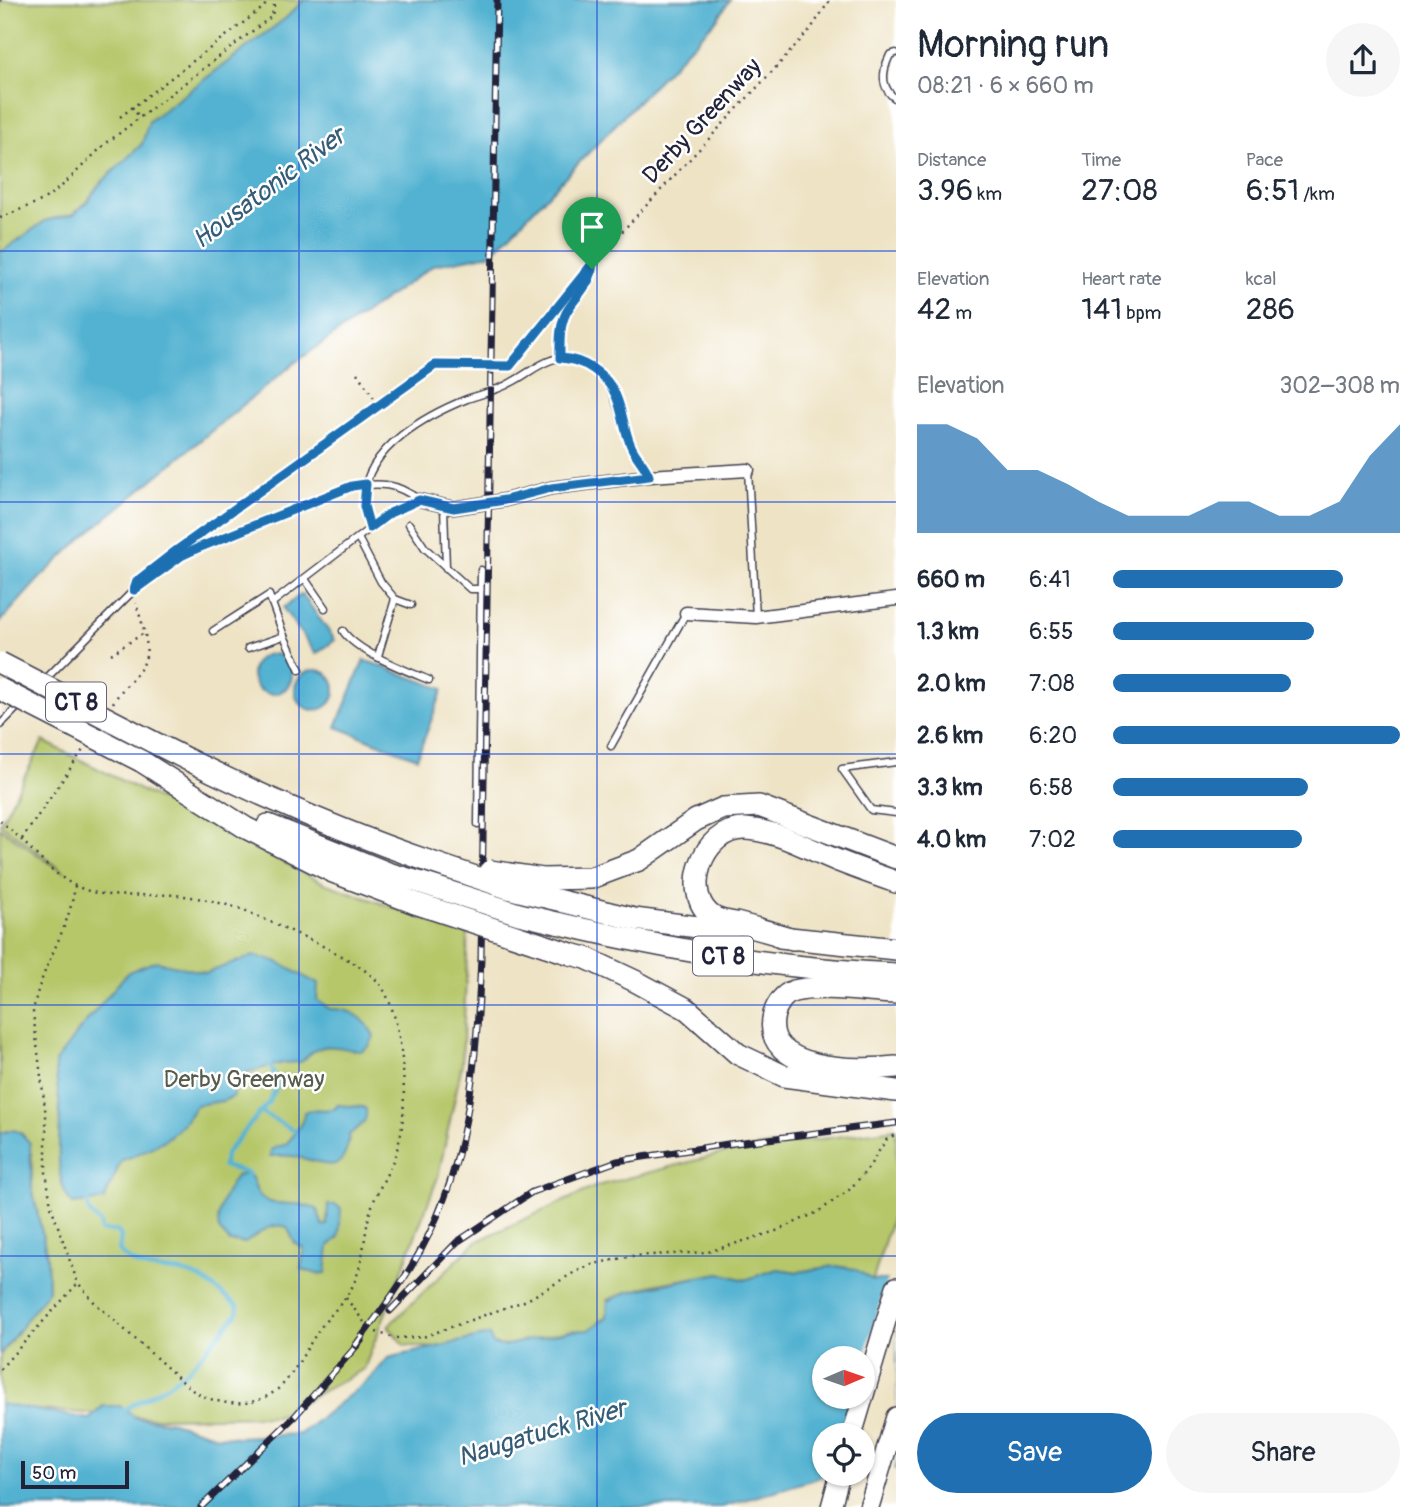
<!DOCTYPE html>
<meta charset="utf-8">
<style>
:root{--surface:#fff;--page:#f6f6f7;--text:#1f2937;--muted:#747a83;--accent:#1f6fb2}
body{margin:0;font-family:Pangolin,sans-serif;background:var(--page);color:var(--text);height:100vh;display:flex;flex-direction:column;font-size:26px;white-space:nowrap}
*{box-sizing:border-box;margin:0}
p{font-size:23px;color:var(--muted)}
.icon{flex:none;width:38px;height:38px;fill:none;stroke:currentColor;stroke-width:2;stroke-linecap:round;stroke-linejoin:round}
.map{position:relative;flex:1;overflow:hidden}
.details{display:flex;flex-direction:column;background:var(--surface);width:525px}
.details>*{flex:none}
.needle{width:46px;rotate:88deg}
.buttons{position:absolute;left:812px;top:1346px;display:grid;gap:14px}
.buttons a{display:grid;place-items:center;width:63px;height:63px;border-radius:50%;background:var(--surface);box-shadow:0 2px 5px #0004;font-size:35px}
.scale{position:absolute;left:21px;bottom:18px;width:108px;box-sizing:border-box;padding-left:7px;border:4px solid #22223b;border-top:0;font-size:19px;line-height:24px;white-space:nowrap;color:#22223b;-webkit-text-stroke:5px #fff;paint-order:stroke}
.pin{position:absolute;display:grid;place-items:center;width:60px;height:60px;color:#fff;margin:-72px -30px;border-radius:50% 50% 50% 0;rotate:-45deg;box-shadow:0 0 7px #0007}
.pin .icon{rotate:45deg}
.round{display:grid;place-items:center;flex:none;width:74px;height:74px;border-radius:37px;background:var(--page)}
.headline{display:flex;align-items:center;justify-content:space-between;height:119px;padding:0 21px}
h1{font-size:38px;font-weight:600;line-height:52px}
.metrics{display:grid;grid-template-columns:repeat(3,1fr);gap:10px;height:119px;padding:7px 21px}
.metrics div{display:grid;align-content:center}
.metrics b{font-size:30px;font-weight:600}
.metrics small{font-size:19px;font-weight:400}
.metrics p{font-size:19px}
.chart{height:196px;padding:14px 21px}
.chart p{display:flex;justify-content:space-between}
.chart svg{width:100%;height:126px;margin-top:7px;fill:var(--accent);opacity:.7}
.primary-button{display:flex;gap:14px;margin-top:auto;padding:14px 21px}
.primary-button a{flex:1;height:80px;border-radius:42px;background:var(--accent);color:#fff;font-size:28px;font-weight:600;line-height:80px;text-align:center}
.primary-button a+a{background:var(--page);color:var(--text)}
ul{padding:0 21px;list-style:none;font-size:23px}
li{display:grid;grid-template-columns:112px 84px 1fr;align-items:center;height:52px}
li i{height:18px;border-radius:9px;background:var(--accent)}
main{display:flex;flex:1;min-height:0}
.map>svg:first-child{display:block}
.green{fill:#b6c76a;stroke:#6c7452;stroke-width:2}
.water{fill:#52b2d1;stroke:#3a6a86;stroke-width:2;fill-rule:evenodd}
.pier{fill:#eee3c5}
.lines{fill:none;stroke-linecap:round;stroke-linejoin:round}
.stream{stroke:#52b2d1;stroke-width:4.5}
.service-casing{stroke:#413f50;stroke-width:9}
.minor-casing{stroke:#413f50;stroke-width:15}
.trunk-casing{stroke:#413f50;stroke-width:22}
.motorway-casing{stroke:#413f50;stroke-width:24}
.path{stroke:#413f50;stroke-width:2.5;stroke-dasharray:2 5;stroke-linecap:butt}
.service{stroke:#fff;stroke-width:6}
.minor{stroke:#fff;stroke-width:12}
.trunk{stroke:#fff;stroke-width:19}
.motorway{stroke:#fff;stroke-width:21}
.rail-casing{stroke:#22223b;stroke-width:7}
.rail{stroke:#fff;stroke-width:4.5;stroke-dasharray:13;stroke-linecap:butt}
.motorway-bridge-casing{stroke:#413f50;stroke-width:24;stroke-linecap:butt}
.path-bridge{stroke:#413f50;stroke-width:2.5;stroke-dasharray:2 5;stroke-linecap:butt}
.motorway-bridge{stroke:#fff;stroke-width:21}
.route-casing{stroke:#fff;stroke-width:14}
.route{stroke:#1f6fb2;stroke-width:9}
.grid{fill:none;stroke:#1d4ed8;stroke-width:2;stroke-opacity:0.55}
.labels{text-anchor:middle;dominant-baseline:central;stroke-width:5;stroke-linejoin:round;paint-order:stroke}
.shield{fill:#fff;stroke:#646476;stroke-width:2}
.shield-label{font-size:23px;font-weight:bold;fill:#22223b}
.street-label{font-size:24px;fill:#22223b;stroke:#fff}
.park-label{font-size:24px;fill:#565c4b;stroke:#fff}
.water-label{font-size:26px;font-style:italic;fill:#355c77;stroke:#fff}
</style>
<main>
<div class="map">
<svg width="896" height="1507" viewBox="0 0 896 1507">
<rect width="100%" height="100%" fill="#fff"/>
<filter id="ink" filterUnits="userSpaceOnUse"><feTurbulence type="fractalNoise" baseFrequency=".0143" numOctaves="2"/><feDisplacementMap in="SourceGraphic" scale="14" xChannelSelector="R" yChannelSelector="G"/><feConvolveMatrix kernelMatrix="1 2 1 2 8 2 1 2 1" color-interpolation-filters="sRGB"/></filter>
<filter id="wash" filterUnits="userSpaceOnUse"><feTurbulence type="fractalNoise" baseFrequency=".00686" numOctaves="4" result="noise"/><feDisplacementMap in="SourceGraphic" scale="28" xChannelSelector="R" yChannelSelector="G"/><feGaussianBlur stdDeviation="1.57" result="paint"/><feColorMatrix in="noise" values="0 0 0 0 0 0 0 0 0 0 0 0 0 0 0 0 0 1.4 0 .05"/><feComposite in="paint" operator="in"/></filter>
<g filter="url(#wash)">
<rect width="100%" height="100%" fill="#eee3c5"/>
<!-- green -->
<g class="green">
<polygon points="304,0 286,18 150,121 142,144 99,185 86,203 74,214 45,221 0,253 0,1"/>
<polygon points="43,741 324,883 468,934 462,1064 438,1177 364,1369 276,1416 154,1418 14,1408 0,1404 0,1355 48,1290 47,1256 32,1188 32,1155 12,1130 0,1133 0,828 45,860 65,872 0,824"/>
<polygon points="896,1129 896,1203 873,1280 855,1270 835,1266 798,1272 777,1269 745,1280 720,1273 657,1284 627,1292 608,1300 607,1317 588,1330 569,1331 503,1346 493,1344 489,1335 432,1348 404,1345 388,1326 477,1241 597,1186 732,1151"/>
</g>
<!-- water -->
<g class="water">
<polygon points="304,0 730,0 718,18 491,254 434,265 293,364 83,537 39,579 0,622 0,253 45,221 74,214 86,203 99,185 142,144 149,121 286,18"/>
<polygon points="302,594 335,640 316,654 283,608"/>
<circle cx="272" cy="674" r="20"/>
<polygon points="364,660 443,689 417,758 336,727"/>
<circle cx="315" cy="690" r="20"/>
<path d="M253,956L276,961L318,984L317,1000L330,1009C350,1008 366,1017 374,1037L369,1046L361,1051C333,1048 324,1038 301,1062L283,1063L241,1074L235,1085L234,1096L223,1101L196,1105C178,1138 154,1147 121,1161L104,1200L73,1204C54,1186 59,1142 60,1118C60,1100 56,1081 55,1062L85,1023L128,972L156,961L206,973Z"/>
<path d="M337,1105L363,1107L366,1109C368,1124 359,1126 349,1135C345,1177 328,1164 298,1157C290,1155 279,1156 270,1156L271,1150C275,1147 283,1146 287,1143C294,1135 304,1123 304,1112C315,1107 325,1112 336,1108Z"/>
<polygon points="12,1130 20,1132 30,1143 32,1188 47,1256 48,1291 0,1355 0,1133"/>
<path d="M248,1173C255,1179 253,1186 258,1193C267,1206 281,1203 294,1204C302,1204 309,1207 317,1209L323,1226L327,1225L328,1205H336L341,1209L339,1237L329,1246L326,1273L317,1274L301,1269L304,1249L295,1243L287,1227C269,1222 259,1234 245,1243L230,1242L219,1230C215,1211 225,1192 236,1176Z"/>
<path d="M835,1266L855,1269L873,1280H896V1469L863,1471V1435H824V1474H826L811,1480L722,1507H0V1404L89,1419L103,1406H120L137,1418L172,1422L217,1436L239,1437L300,1434L371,1378L388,1358L489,1335L493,1344L503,1346L569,1331L588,1330L607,1317L608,1301L627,1292L693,1278L720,1273L745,1280L777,1269L798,1272ZM824,1358H863V1396H824Z"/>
</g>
<!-- pier -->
<polygon class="pier" points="888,1276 896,1277 896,1461 893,1473 862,1474 863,1435 841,1435 852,1397 863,1396 863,1361"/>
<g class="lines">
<!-- stream -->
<g class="stream">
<polyline points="261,1112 295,1131"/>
<polyline points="248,1173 223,1166 227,1152 269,1102 278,1085 269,1062"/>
<path d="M87,1198L89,1212L100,1223L101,1231H117L121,1236L119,1251C145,1280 171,1262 201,1279C214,1286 226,1298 238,1306L237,1314L188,1370L168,1385L122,1411"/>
</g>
</g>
</g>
<g filter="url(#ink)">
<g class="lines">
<!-- service casing -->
<g class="service-casing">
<g id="service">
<path d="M896,53L890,55C882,71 880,88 896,99"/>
<path d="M560,357C560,342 559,327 566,313C574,298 594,283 592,264"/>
<polyline points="748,470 756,617"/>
<polyline points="444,507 446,568"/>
<polyline points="409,524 425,548 470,589 481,589"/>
<path d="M370,528C367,518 364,508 364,497C366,448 427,415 467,399C482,394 499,390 512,382C535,370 552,350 580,361C622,379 614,415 633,449C638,458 645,465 649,476"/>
<polyline points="358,538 381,582 395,599 411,605"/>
<polyline points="305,579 325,608"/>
<polyline points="213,631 269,595 284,636 300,670"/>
<path d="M343,631C357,652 405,670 429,680"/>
<polyline points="248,648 284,636"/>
<polyline points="378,656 395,599"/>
<path d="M0,725L134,590L181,556L352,487C380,482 397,483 419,500L390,513L272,603"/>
<polyline points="611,746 686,613"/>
<polyline points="896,762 842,769 871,810 896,813"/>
<polyline points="478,824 481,570"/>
</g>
</g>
<!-- minor casing -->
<g class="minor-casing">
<g id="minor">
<polyline points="419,500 454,508 505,500 551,488 649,476 748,470"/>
<polyline points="686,613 756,617 896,599"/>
</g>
</g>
<!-- trunk casing -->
<g class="trunk-casing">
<g id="trunk">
<polyline points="852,1435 896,1287"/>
<polyline points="831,1507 840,1474"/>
<polyline points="869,1507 896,1417"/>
</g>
</g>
<!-- motorway casing -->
<g class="motorway-casing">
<g id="motorway">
<path d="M151,741C242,788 334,829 431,862"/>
<polyline points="141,761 246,828 333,872 415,903"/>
<polyline points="268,825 388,873 422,883"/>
<polyline points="543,879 591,878 639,860 696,820 723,808 759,806 896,858"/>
<polyline points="540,896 634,919 730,931"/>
<path d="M557,923C669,950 781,969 896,974"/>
<polyline points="780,937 896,949"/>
<path d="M793,939C774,933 755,928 736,923C730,922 721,921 715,918C679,898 701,827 746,829C779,831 806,848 836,860C856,868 876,875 896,882"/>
<polyline points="571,954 586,958 635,981 687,1009 738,1054 784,1076 896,1091"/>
<path d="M896,993C868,992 821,984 794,991C784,994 777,1004 774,1014C759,1073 861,1071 896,1067"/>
</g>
</g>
<!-- path -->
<g class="path">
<polyline points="0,1 1,0"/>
<polyline points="132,107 140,118"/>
<polyline points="120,117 264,7 268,0"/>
<polyline points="0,218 43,200 63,185 104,145 272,16 275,0"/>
<polyline points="598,257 781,62 812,27 830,0"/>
<polyline points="357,373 378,404"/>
<polyline points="198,537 284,472 404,385"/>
<polyline points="111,654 144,633"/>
<path d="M113,703C121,689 133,680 141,668C154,650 141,622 136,603"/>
<path d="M0,821C26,840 45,870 74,885C107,902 140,893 175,895C198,897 222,903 244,910C276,925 359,958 379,983C404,1014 409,1104 399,1142C394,1165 380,1184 372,1206C364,1229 365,1255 356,1278C349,1299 331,1312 319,1330C307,1347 298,1367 284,1383C260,1410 220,1408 192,1390L95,1303L78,1283L73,1270L51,1206L46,1172V1116L33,1013C39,968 70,931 75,885"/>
<polyline points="22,839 83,750"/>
<polyline points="346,1298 364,1322"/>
<polyline points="376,1332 395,1338 423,1337 527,1300 575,1272 594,1264 632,1256 708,1252 776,1231 818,1212 849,1190 867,1170 886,1140 896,1134"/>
<polyline points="0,1369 78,1283"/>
</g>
<!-- service -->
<use href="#service" class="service"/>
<!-- minor -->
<use href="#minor" class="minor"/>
<!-- trunk -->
<use href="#trunk" class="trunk"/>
<!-- motorway -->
<use href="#motorway" class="motorway"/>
<!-- rail casing -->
<g class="rail-casing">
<g id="rail">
<polyline points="390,1311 457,1242 532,1192 617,1161 728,1144 896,1123"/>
<path d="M355,1346C374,1320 394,1295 411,1267C470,1172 476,1066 481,958L497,0"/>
<polyline points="201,1507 295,1416 361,1341"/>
</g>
</g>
<!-- rail -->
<use href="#rail" class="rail"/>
<!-- motorway-bridge casing -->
<g class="motorway-bridge-casing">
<g id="motorway-bridge">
<polyline points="0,663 151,741"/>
<polyline points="0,689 141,761"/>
<polyline points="431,862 508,888 540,896"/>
<polyline points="490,871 543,879"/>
<polyline points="422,883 519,914 557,923"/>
<polyline points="415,903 571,954"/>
</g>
</g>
<!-- path-bridge -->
<polyline class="path-bridge" points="404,385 435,365 510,366 582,274"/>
<!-- motorway-bridge -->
<use href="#motorway-bridge" class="motorway-bridge"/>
</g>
</g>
<g class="lines" filter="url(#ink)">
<!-- route casing -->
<g class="route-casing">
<path id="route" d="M592,264C594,283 574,297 566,313C559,327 560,343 560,358C583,359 607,374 616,396C623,412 624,432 632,448C637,458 645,465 649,476L551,488L505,500L454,508L419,500L390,513L370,528L364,506L366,484L352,486L198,548L181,556L134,590L137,581L173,553L435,365L510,366Z"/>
</g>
<!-- route -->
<use href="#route" class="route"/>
</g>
<!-- grid -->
<path class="grid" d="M299,0V1507M597,0V1507M0,251H896M0,502H896M0,754H896M0,1005H896M0,1256H896"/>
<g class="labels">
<!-- shield labels -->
<g class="shield">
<rect x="46" y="682.5" width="60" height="39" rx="5"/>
<rect x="693" y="936.5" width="60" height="39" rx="5"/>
</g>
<g class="shield-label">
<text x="76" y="702">CT 8</text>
<text x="723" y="956">CT 8</text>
</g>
<!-- street labels -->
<g class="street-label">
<text transform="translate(702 121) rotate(-47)">Derby Greenway</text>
</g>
<!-- park labels -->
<g class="park-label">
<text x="244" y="1079">Derby Greenway</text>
</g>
<!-- water labels -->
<g class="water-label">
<text transform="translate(269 188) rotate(-37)">Housatonic River</text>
<text transform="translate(542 1433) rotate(-17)">Naugatuck River</text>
</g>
</g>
</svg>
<div class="buttons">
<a><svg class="needle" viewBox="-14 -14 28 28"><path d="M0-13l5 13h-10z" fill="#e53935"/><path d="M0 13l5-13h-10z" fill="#747a83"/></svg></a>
<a><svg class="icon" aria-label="locate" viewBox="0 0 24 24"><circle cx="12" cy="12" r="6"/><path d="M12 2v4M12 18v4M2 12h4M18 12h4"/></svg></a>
</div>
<div class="scale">50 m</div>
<div class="pin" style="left:592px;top:269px;background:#1e9e55"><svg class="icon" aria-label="arrive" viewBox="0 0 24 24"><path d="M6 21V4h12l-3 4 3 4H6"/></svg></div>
</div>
<section class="details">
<div class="headline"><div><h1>Morning run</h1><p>08:21 · 6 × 660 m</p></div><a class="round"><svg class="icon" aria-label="share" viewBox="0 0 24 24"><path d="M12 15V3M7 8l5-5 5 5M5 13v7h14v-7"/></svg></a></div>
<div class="metrics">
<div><p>Distance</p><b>3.96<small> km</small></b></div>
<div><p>Time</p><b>27:08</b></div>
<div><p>Pace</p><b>6:51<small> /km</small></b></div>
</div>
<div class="metrics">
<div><p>Elevation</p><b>42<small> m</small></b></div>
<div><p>Heart rate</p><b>141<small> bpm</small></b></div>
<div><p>kcal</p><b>286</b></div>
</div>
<div class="chart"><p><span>Elevation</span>302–308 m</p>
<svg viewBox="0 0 160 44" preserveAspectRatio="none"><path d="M0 44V6L10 6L20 11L30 22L40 22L50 27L60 33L70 38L80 38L90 38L100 33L110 33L120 38L130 38L140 33L150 17L160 6V44z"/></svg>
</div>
<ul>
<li><b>660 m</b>6:41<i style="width:80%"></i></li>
<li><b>1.3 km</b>6:55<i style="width:70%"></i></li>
<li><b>2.0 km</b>7:08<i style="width:62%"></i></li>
<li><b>2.6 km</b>6:20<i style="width:100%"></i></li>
<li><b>3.3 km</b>6:58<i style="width:68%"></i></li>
<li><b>4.0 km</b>7:02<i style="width:66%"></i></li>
</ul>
<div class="primary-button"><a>Save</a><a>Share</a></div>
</section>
</main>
